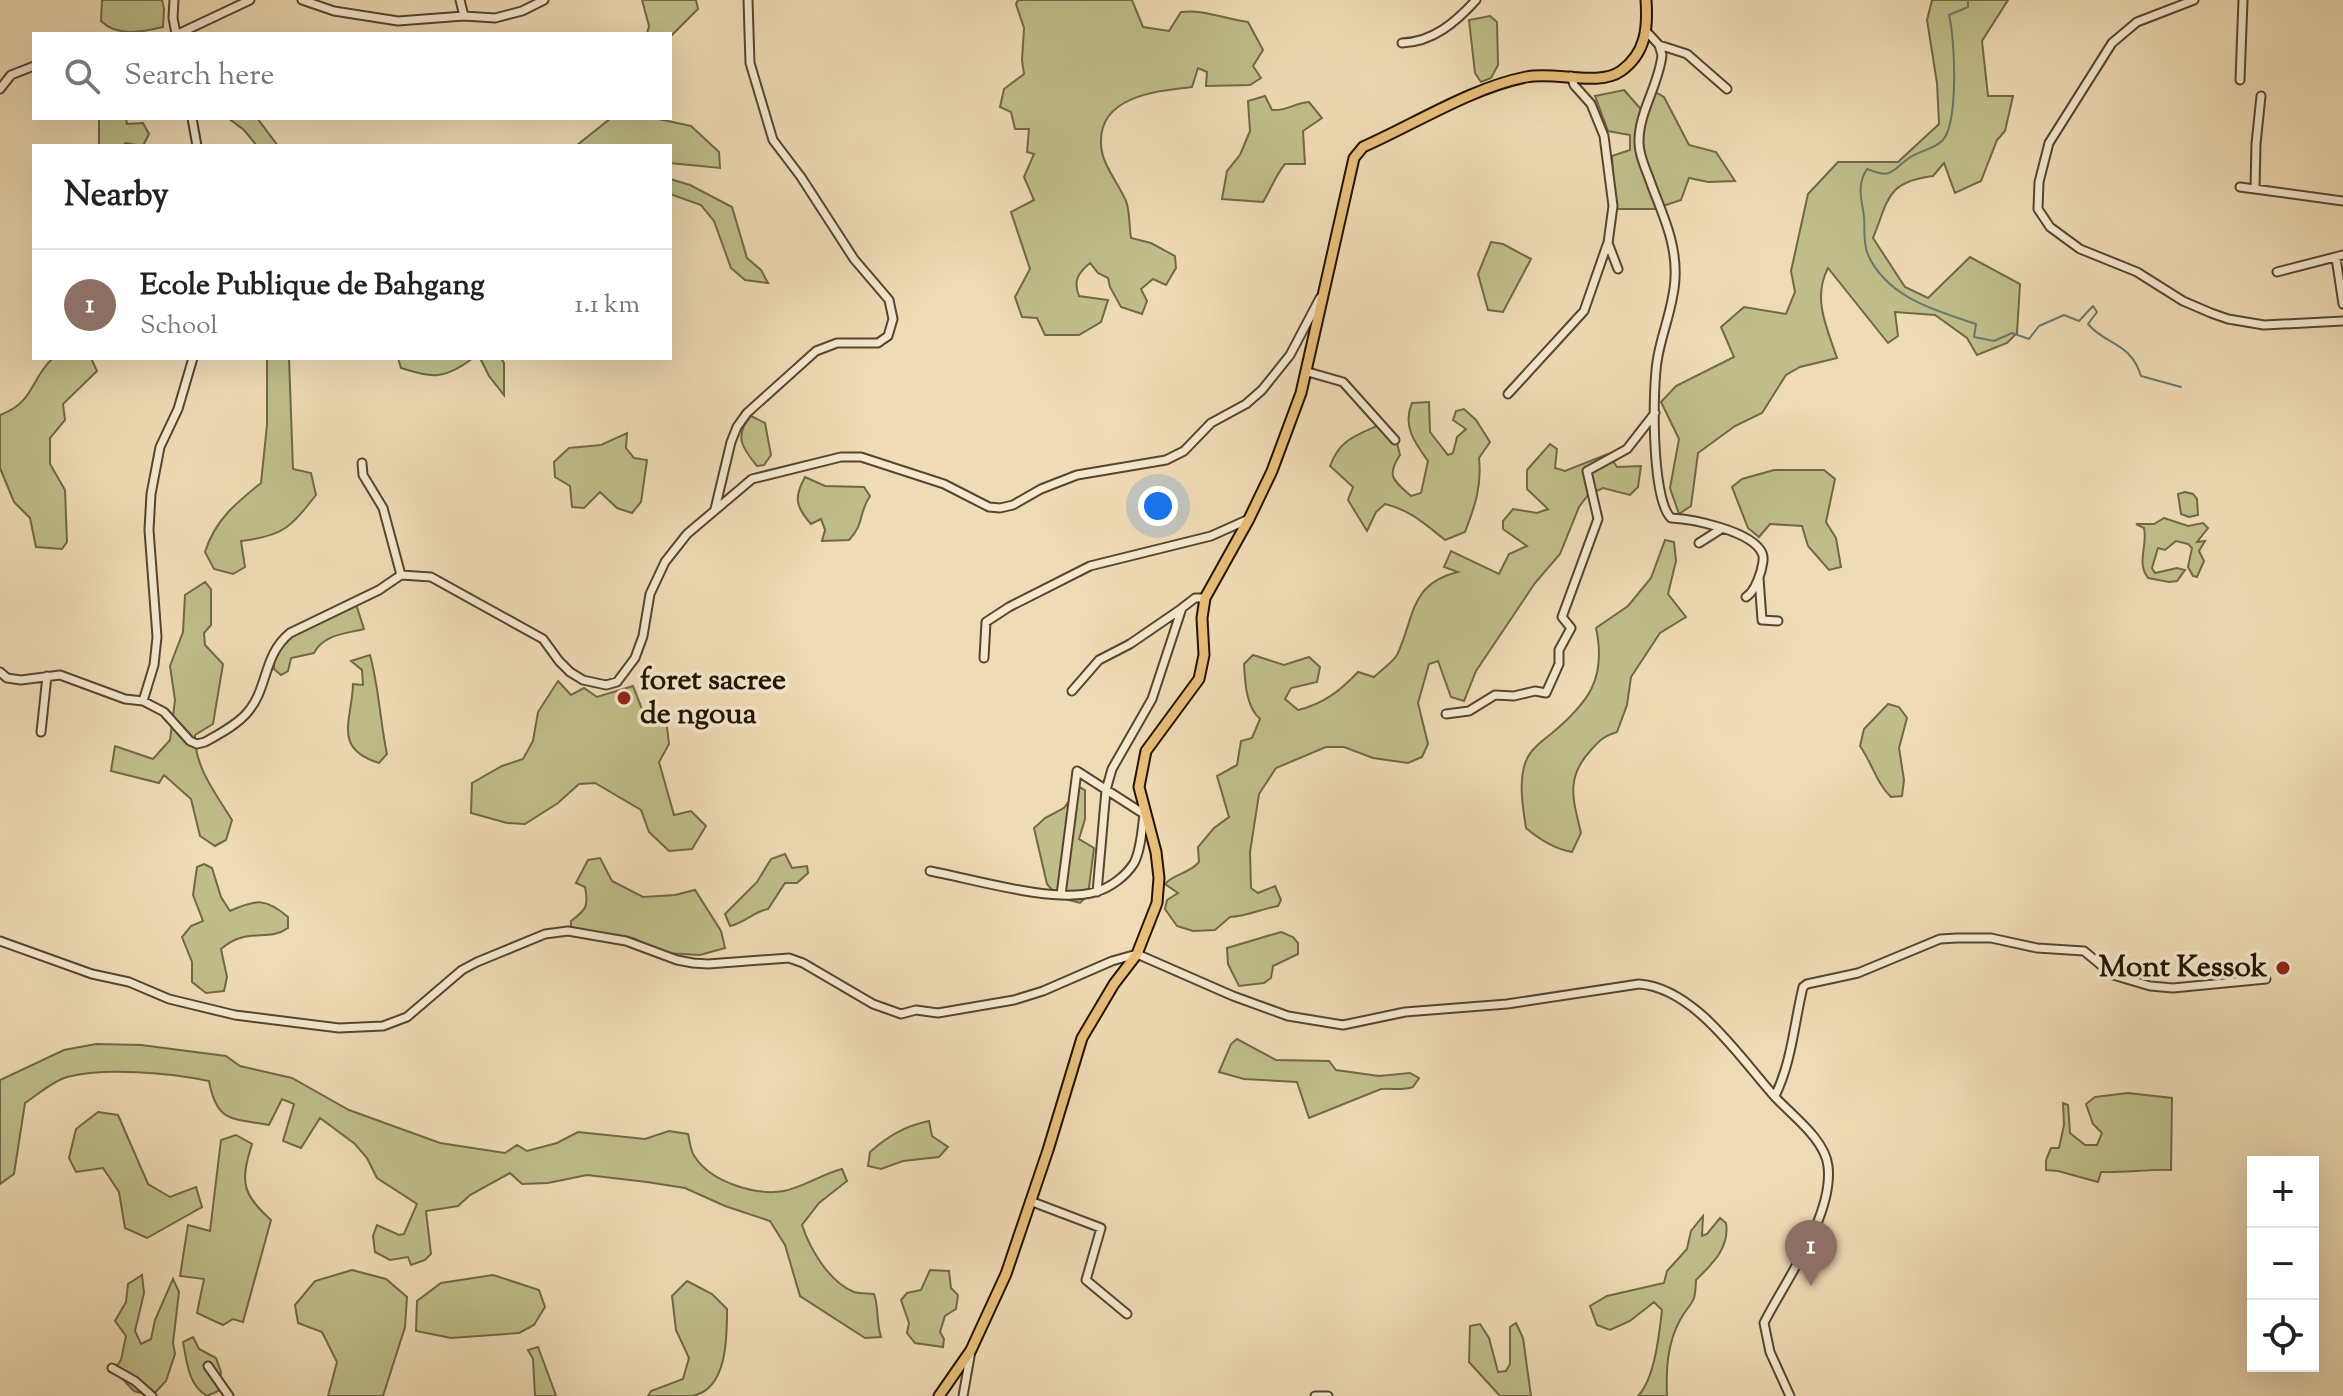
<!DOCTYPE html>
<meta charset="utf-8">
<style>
:root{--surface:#fff;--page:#f6f6f6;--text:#222;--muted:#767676;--line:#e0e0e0;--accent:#db2777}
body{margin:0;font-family:"Sorts Mill Goudy",serif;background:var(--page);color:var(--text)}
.controls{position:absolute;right:24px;bottom:24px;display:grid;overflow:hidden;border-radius:0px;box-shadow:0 8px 32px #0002}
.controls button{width:72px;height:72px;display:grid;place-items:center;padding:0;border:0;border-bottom:2px solid var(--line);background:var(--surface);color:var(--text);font:40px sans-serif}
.you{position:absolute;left:1158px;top:506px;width:28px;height:28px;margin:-20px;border:6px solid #fff;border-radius:50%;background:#1a73e8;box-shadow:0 0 0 12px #1a73e833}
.badge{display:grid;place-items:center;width:52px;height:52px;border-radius:50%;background:var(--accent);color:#fff;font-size:26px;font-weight:700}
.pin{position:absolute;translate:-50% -66px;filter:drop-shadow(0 2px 4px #0008)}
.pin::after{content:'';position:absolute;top:42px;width:28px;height:24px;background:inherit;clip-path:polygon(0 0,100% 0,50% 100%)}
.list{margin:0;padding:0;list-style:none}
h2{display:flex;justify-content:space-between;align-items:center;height:104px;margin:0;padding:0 32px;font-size:34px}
h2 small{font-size:26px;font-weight:400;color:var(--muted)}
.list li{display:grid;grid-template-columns:52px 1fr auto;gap:24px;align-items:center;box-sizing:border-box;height:112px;padding:0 32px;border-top:2px solid var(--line)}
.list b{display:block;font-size:30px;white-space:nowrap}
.list p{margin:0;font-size:26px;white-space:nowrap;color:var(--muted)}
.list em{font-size:26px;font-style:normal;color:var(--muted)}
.icon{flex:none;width:44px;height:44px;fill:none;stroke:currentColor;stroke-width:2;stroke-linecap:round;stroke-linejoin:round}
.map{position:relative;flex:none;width:2343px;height:1396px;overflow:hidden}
.search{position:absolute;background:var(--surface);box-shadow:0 8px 32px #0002;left:32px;top:32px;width:640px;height:88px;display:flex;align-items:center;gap:20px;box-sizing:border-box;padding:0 28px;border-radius:0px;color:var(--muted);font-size:30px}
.panel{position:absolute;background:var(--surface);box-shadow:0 8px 32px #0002;left:32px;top:144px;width:640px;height:216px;border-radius:0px}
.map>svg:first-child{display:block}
.green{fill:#bfbe8a;stroke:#716846;stroke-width:2}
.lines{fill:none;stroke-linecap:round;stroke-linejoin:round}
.stream{stroke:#6a786b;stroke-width:2}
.minor-casing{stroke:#56452e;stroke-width:11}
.major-casing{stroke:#231301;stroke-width:13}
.minor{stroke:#f5e8cf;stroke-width:7}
.major{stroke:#e8be7a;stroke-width:9}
.poi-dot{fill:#8f2418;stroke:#f5e8cf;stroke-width:3}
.labels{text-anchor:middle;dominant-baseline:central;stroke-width:7;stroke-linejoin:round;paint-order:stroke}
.poi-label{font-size:30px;font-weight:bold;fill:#231301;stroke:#f5e8cf;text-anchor:start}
</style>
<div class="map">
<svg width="2343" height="1396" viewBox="0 0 2343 1396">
<rect width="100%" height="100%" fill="#efdbb5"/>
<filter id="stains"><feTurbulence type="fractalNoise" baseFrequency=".0025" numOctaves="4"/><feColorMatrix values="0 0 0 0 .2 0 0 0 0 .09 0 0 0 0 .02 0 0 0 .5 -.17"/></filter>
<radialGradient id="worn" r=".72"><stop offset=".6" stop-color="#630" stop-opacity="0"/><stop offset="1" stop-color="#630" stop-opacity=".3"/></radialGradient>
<path class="green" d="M102,0h60l2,9 -1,18c-21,5 -46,10 -62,-6z
M642,0h54l2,9 -28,28v-3h-23l2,-8z
M1018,0h114l11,27 26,4 12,-19c22,-3 44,7 67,10l15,28 -10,16 8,12 -11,7 -44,1 1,-14 -9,-4 -6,19c-35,4 -93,9 -91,56 0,21 17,39 25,58 4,10 3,25 5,37l20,5 24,13 1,12 -10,17 -13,-6 -12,10 6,12 -5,13 -21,-7 -11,-20 -2,-9 -10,-5 -8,-10c-12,10 -17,18 -11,33l29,4 -7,22 -22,13h-34l-8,-17 -15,-1 -7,-20 15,-28 -19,-57 23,-12 -10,-23 10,-23 -7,-2 2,-23h-14l-4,-17 -11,-5 4,-18 20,-15 -2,-14 2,-32 -8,-24z
M1932,0h76l-26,41 6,55h25l-8,35 -8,9 -16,41 -26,12 -11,-30 -11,13c-47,6 -44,23 -60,62l32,49 23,11 42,-41 50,27 -3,49 -10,10 -30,12 -10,-17 -32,-23 -40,-3 3,24 -10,7 -60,-75c-16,30 -1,60 9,90l-37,9 -14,8 -24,38 -27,13 -37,27 -7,53 -12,8 -9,-26 9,-49 -18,-37 15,-16 58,-29 -13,-30 23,-20 42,7 9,-22 -4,-21 17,-77 30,-32h60l41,-38 -2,-41 -10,-63z
M1490,16l7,6 1,43 -7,13 -10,4 -6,-9 -6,-53z
M1624,90l23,26 8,-24 9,5 25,48 27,7 19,29 -27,1 -19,-4 -8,22 -27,9h-39l-3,-53 18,-6v-15l-22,-4 -13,-35z
M1265,96l7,14c16,1 22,-7 37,-8l13,16 -19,13 2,33h-20c-10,12 -14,25 -22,38l-41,-3 5,-28 13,-16 10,-24 -2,-30z
M99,118h27l1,6 16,-1 6,11 -6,12 -17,-3 -4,3h-23z
M228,118h29l21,28h-21l-13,-16z
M611,118h43l37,8 28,26 1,16 -50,-5v-17h-94z
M670,179l20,6 42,22 15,51 14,12 7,13 -23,-3 -14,-12 -17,-47 -13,-16 -31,-11z
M1491,242l12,2 28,15 -28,53 -15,-2 -10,-36z
M53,358h38l6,13 -34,33 2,16 -15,18v26l15,26 2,52 -5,7 -26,-2 -6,-29 -16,-16 -14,-34v-53c35,-13 30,-36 53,-57z
M267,358h22l4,111 18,4 5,22c-26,33 -33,41 -75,46l4,26 -12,7 -19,-5 -9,-17c10,-32 31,-49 56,-69l6,-58z
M398,358h75c-29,22 -40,20 -72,10z
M480,358h21l3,5v32l-15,-19z
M1429,402l1,30 18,23 5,-2 4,-16 9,-8 -13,-9 3,-9 8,-2 12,11 14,22 -11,16c3,28 -4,48 -14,74l-20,8c-20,-16 -35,-30 -60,-36l-9,8 -9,19 -19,-31 5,-13 -23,-21c9,-25 24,-30 47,-40l20,17 3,12c-14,21 -7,25 11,41l10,-3 7,-32c-13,-18 -26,-35 -16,-58z
M751,416l14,7 6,32 -7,10 -7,1c-14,-17 -24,-30 -6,-50z
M627,433l-1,15 8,10 13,2 -6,42 -9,11 -15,-5 -17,-16 -16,16 -12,-1 -2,-21 -15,-9 -1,-15 15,-14 32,-3z
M1550,444l7,5 -2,19 10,3 43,-17 9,13 24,-1 -3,21 -8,8 -27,-7 -15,7 -9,12 -19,47 -25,29 -59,88 -12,30 -13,-4 -13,-36 -9,3 -11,39 10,41 -6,13 -14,6 -35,-5 -29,-11h-18l-50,21 -17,26 -9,58 1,36 7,5 17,-7 6,14 -3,6c-17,3 -30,10 -48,11l-15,13 -22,1 -16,-5 -12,-17 2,-9 11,-7 -13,-9c10,-11 24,-10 34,-22l-1,-15 16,-19 15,-11 -12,-41 20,-11 4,-24 11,-3 8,-19c-14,-12 -15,-37 -16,-55l9,-9 31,10 25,-8 11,10 -3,15 -26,6 -6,11 13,11c25,-6 42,-19 60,-38l16,5c7,-7 18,-14 23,-22 18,-38 12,-71 61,-83l-14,-5 7,-16 48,23 10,-20 18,-8 -24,-17v-8l10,-12 24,4 11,-4 -21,-20v-19z
M1774,470h50l11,9 -9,43 10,16 5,29 -12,3 -21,-24 -6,-20 -32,-2 -11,13 -11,-9 -16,-41 10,-8z
M805,477l20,9 39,1 6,9c-12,18 -5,27 -21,44l-27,1 3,-11 -4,-11 -10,5c-16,-18 -17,-27 -6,-47z
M2185,492l8,2 4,5 1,16 -9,2 -8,-3 -3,-20z
M2164,518l24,8 15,-3 5,5 -11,14 8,-1 -6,10 5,10 -7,16 -4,-1 -5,-9 4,-19 -4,-4 -12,-3 -11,9 -7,-2 -6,20 3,5 22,-5 8,2 -8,11 -8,1 -21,-4c-12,-16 0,-32 -4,-50l-8,-4h18z
M1665,540l9,2 2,19 -8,33 18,23 -26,16 -29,44 -4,28 -10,27c-13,4 -17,8 -26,18 -26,28 -18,49 -10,83l-9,19c-17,-3 -32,-12 -46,-24 -3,-19 -8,-48 0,-67 4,-11 16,-20 25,-27 37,-31 56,-55 45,-106l32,-22 23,-28z
M205,582l6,7v36l-7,8 1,12 18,19 -10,60 -18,11c-1,31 21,59 37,85l-6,20 -11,6 -15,-10 -9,-37 -27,-24 -5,8 -48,-12 4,-25 38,13 17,-19 5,-40 -5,-34 13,-34 2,-37z
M356,604l8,25c-19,5 -40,5 -50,24l-23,5 -3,13 -7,4 -7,-6c0,-7 -1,-13 3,-19 12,-21 58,-36 79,-46z
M370,655c9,33 10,66 17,99l-8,9c-47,-15 -27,-42 -26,-79l10,1 -1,-15 -11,-9z
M558,681l13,14 13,-7 13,9 36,-11 9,23 25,18 2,17 -10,18 15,53 17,-4 15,15 -14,23 -23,2 -20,-19 -8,-22 -46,-27 -16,1 -21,19 -33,21 -18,-1 -36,-10 1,-30 30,-17 21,-7 10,-18 5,-29z
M1888,704l11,3 8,11 -8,30 5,32 -2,16 -11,1c-14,-13 -19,-34 -31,-51l4,-17z
M1079,787l6,3v29l-6,20 15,9 -6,47 -8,8 -22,-6 -11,-13 -13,-56 11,-10 19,-10z
M785,854l7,14 15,-2 1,7 -11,10h-12l-17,26c-15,3 -24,14 -38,17l-5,-12 32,-32 14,-23z
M600,858l12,23 31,16 32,-2 20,-5 26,41 4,17 -25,7 -36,-2 -31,-15 -62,-7v-10c15,-11 18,-15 14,-34l-9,-4 12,-23z
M204,864l8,4 9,29 9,14c26,-12 36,-13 58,6v11c-21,15 -40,-2 -67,21l6,28 -3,14 -18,2 -14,-11v-20l-10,-25 9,-11 12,-5 -10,-26 4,-28z
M1281,932l12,5 5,6v11l-25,12 -2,12 -7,5 -25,3 -11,-22 -1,-16z
M1237,1039l39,21 53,1 7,9 43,6 31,-3 9,5 -6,9c-12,4 -20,1 -32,2l-72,29 -12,-36 -53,-3 -25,-7 12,-28z
M96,1044l45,1 85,11 14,10 52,12 57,32 91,33 65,10 12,-8 10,6 30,-8 21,-11 67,7 24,-8 19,3c2,7 2,17 7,23 16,25 61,39 89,34 20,-4 38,-17 58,-22l5,12 -28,22 -17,22c8,24 27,57 52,67 6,2 15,1 20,2 5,13 2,28 7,43l-16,1 -65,-42 -15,-51 -15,-24 -45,-15 -40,-18 -38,-6 -60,-7 -39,8 -26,1 -12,-11 -40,22 -12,11 -32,5 5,43 -6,6 -14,5 -3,-8 -18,3 -15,-8 -2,-16 4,-11 22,10 5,-1 13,-30 -40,-26 -10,-20 -12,-14 -35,-26 -19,30 -18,-7 11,-37 -12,-5 -13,26c-38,-7 -52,-2 -60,-44 -39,-8 -104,-14 -142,-4 -14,4 -30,18 -42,26l-11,71 -14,10v-104l64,-30z
M2128,1093l44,5 -1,72c-24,-1 -46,3 -70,2l-3,10 -40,-11 -12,-1v-10l5,-12h8l5,-23 -1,-22 5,2 2,28 15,12h12l5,-12 -9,-9 -7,-20 9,-7z
M98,1112l20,3 30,69 22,13 26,-10 6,20 -55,31 -22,-10 -6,-36 -16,-24 -27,4 -7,-14 7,-29z
M929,1121l3,15 16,11 -9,10 -36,4 -22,8 -13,-3 2,-14c18,-16 35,-26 59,-31z
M236,1135l16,9c-12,38 -10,50 19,76l-28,102 -10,-3 -10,6 -26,-12 7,-34 -24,-3 8,-51 22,6 11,-91z
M1703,1216l-1,20 5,-2 13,-16 6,5c4,25 -14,41 -30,57 -1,27 -4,19 -16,40 -13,24 -14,50 -13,76h-29c17,-18 21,-61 24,-86l-8,-8 -24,19 -20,9 -13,-5 -7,-19 17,-10 57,-13 3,-12 20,-22 4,-18z
M352,1270l34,9 21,18 -2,30 -22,69h-55l9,-34 -15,-30 -24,-9 -3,-18 20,-24z
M930,1270l19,1 2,17 7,7 -2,14 -11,7 -5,16 4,7 -1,8 -28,-4 -8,-10 2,-10 -8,-23 6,-7 14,-3z
M142,1275l2,18 -9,38 6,13 10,-5 4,-19 18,-41 6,13 -6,51 2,11 -9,27 -14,15 -18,-5 -20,-21 7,-10 5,-24 -11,-15 11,-19 2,-18z
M493,1275l46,15 6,17 -11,18 -15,8 -68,5 -35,-7 1,-30 24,-18z
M687,1281l25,13 15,15c0,26 1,81 -35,87 -14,0 -30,0 -44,0l3,-5 32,-12 6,-21 -13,-28 -4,-34z
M1516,1323l7,15 8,58h-31l-31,-34 1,-36 10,-2 9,14 9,34 8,-1 4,-7v-37z
M193,1337l6,12 17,9 5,14 -3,19 -11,5c-19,-11 -20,-34 -24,-54z
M538,1347l16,43 2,6h-21l-2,-37 -5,-9z"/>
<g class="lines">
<path class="stream" d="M1968,0v7l-19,8c6,24 10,109 -7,126 -8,8 -23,10 -33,17 -19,14 -17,21 -42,11 -11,17 -5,31 -3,48 1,12 -1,27 4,38 20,43 67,55 108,69l-2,13 20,4 18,-8 17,6 10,-13 25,-11 15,6 14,-15 4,6 -9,12c17,21 43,18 53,52l40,11"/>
<g class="minor-casing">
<path id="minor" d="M174,0l-1,18 3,16
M302,0l32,11 64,10 66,-5 31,2 27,-7 22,-11
M460,0l4,16
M2194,0l-57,22 -25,21 -63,100 -10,39 -1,27 12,18 30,22 57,23 46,29 28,12 17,6 36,6 79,-4
M1647,32l12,13 3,10c-3,30 -24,58 -23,88 0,12 6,24 10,35 12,34 28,63 26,100 -1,27 -12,51 -17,78 -6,28 -7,143 13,162 22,1 81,13 91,35 3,5 0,13 -1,18 -3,10 -7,21 -15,26
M178,34l72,-34
M1402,43c31,-1 54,-21 74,-43
M1659,45l28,9 40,35
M1571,76l3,9 17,19 13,32 9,70 -5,37 10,26
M2240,80l3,-80
M0,89l11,-14 23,-9
M192,118l5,28
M2240,187l103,14
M2255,188l1,-44 5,-48
M2336,258l7,46
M2277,272l66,-17
M1308,372l35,10 52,58
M1508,394l76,-83 23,-66
M362,463l1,12 20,33 18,67
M715,509l16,-67 6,-15 10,-14 69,-62 21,-8h41l10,-7 5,-17 -4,-19 -35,-41 -53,-82 -28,-37 -23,-77 -2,-63
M1699,543l22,-14
M1759,578l3,42 16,1
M984,658l2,-36 23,-15 81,-41 121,-30 38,-17
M0,672l7,6 14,2 39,-5 65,24 18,2 21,11 26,29 7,3 8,-2c14,-8 30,-16 41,-28 23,-25 16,-58 44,-81l89,-43 22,-15 30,2 112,62 16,22 11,11 13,8 23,5 11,-3 18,-24 8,-22 7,-42 15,-32 22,-28 65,-55 89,-22h20l83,27 45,23 11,1 13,-3 28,-16 36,-14 89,-15 18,-9 27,-28 35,-19 16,-14 28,-35 30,-57
M1072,691l27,-31 31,-16 51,-35
M143,701l11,-36 3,-28 -8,-107 2,-36 9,-47 18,-38 15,-51
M1446,714l23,-3 26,-16 19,1 21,-5 11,2 13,-29v-14l12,-22 -9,-11 36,-98 -11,-48 40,-22 28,-36
M41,732l6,-56
M930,871c43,8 125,33 165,21 15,-4 31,-16 39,-29 7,-13 8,-34 10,-49l-67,-43 -16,124
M1097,892l9,-102 6,-21 40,-70 30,-91 13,-10h10
M0,941l92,33 37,8 40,17 66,16 104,13 44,-2 24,-9 55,-47 15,-8 68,-28 23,-3 58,10 51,19 16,3 15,1 81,-6 14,5 70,41 28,10 15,-4 22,3 76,-13 29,-9 69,-30 25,-7 96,42 55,20 55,9 62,-13 102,-8 132,-20c57,4 103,77 138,115 17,18 48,41 51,67 6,49 -43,115 -64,157l6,29 20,44
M1775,1096c17,-35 19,-72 28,-109l4,-3 51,-11 82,-34 17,-1h34l46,10 47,3 29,24 37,11 23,2 93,-9
M1030,1201l71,27 -15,52 41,34
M208,1366l21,30
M112,1368l23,13 17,15
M963,1396l8,-45
M1315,1396h13"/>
</g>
<g class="major-casing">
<path id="major" d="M939,1396l32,-46 35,-76 42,-124 34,-112 32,-54 23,-30 20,-51 2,-25 -3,-26 -17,-65 7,-36 53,-72 5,-24 -2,-37 3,-20 44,-79 23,-48 29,-78 53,-235 9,-11c52,-23 108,-59 163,-70 30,-6 72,10 95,-6 25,-18 27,-43 25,-71"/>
</g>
<use href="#minor" class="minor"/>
<use href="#major" class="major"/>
</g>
<g class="poi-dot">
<circle cx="624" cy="698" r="8"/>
<circle cx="2283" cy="968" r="8"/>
</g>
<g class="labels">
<g class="poi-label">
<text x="640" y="681">foret sacree<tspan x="640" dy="34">de ngoua</tspan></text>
<text x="2267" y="968" text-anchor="end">Mont Kessok</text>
</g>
</g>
<rect width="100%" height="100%" filter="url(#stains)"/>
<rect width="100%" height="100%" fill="url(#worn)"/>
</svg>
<div class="controls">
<button>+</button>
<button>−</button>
<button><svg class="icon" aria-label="locate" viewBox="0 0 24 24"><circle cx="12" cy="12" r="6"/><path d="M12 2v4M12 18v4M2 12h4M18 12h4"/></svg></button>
</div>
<div class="you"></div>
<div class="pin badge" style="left:1811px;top:1286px;background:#8d6e63">1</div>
<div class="search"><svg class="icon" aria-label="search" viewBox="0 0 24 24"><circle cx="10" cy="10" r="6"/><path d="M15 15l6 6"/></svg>Search here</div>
<section class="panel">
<h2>Nearby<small></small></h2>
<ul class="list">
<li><span class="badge" style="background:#8d6e63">1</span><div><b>Ecole Publique de Bahgang</b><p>School</p></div><em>1.1 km</em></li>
</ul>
</section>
</div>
